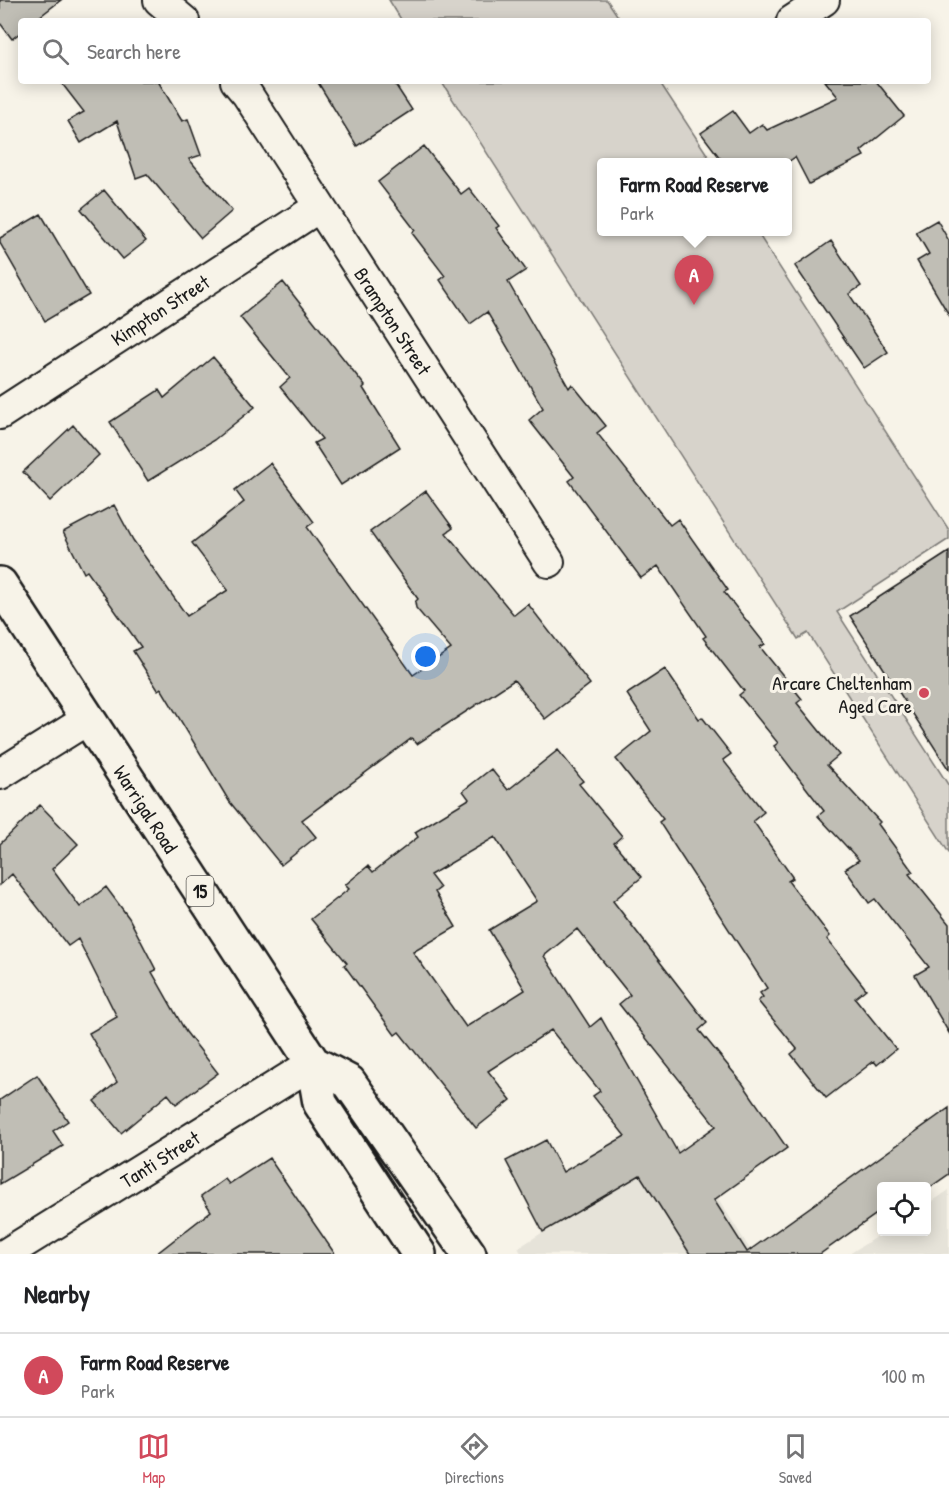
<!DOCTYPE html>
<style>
:root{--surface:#fff;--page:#f2f2f2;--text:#202124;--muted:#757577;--line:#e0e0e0;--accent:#d1495b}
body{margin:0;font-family:"Patrick Hand",sans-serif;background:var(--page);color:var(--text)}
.controls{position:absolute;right:18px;bottom:18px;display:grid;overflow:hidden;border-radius:6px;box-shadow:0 3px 15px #0003}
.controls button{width:54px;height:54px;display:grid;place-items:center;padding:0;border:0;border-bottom:2px solid var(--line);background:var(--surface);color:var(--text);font:30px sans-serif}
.you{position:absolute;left:426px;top:657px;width:21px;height:21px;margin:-15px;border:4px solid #fff;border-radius:50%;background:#1a73e8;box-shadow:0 0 0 9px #1a73e833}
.badge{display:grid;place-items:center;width:39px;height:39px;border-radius:50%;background:var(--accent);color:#fff;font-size:20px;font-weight:700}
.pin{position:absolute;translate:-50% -50px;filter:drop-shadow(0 2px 3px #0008)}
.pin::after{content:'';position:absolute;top:32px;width:21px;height:18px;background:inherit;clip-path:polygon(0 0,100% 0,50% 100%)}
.popup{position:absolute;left:597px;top:158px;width:195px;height:78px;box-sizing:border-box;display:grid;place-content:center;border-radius:6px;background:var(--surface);filter:drop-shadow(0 2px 4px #0005);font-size:20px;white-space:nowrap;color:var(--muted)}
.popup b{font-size:22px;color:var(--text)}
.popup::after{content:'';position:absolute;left:50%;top:100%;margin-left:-12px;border:12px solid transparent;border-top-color:var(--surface)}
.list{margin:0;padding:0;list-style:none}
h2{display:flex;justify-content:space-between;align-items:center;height:78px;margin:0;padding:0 24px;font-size:26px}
h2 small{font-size:20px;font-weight:400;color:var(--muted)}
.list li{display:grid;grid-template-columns:39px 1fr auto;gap:18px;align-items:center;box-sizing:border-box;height:84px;padding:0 24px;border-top:2px solid var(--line)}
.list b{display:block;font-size:22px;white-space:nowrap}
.list p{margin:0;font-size:20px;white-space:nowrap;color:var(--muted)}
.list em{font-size:20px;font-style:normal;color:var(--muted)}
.icon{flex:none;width:33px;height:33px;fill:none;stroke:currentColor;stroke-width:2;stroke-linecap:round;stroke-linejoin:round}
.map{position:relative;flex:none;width:949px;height:1254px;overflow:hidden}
.search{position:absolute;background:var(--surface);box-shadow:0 3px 15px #0003;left:18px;right:18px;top:18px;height:66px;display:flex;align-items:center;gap:15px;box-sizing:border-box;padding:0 21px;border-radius:6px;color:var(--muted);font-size:22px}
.sheet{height:162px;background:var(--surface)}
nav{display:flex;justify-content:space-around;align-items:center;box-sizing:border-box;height:84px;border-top:2px solid var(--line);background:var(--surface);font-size:16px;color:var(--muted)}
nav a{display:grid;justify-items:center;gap:3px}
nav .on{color:var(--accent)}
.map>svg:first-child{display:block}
.built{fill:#e6e3d9}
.green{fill:#d7d3cb;stroke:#7a7874;stroke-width:1.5}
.building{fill:#c0beb5;stroke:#1c1c1c;stroke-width:1.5;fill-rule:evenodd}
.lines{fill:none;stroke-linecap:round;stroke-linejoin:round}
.minor-casing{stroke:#1c1c1c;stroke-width:34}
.trunk-casing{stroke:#1c1c1c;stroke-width:38}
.minor{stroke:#f7f3e8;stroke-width:30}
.trunk{stroke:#f7f3e8;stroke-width:33}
.poi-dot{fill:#d1495b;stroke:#f7f3e8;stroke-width:2}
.labels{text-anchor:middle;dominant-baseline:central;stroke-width:6;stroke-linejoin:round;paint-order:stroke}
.shield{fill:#f7f3e8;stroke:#5e5c59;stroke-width:1.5}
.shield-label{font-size:18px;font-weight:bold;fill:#1c1c1c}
.street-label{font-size:20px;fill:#1c1c1c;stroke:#f7f3e8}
.poi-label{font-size:20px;fill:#1c1c1c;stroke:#f7f3e8;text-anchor:end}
</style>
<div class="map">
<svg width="949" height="1254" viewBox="0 0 949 1254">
<rect width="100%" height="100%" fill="#f7f3e8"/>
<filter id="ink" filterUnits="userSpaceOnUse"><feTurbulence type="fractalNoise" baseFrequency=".0167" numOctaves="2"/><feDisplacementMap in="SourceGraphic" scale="12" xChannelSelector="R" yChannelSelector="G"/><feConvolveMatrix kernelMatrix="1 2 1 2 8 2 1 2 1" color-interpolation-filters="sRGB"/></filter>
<g filter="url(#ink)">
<path class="built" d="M683,1143l70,111h-231l-4,-6z
M949,1190v64h-100l35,-22h42l1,-27z"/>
<path class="green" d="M389,0h218l14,21h-219z
M441,81h218l53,81h-111v70h156l192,298v9l-112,73 112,174v67l-141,-220 -10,6z"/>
<path class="building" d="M0,0h61l-27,21h-13v11l-9,7 -12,-16z
M60,81h98l24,40 6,-2 13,36 -12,4 43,52 -31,27 -54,-64 -11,4 -19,-57 -36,22 -13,-22 16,-9z
M317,81h76l19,29 -55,36z
M825,81h51l28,35 -43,35 3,5 -55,28 -14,-27 -7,5h-65l-22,-29 32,-22 16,22 13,-9 5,6 71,-33z
M424,146l37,48 8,-6 30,38 -3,2 30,42 -18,12 61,106 3,-4 34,42 -9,7 73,92 8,-6 50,71 -4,2 41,52 -5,3 42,52 -5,4 42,52 -12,10 53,57 -2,2 35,48 -4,2 40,50v109l-34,-58 14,-8 -54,-68 -6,4 -24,-34 14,-9 -41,-44 6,-5 -50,-65 4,-3 -39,-48 5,-4 -41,-53 3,-2 -48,-70 -17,12 -72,-97 5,-4 -45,-57 14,-12 -56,-96 -17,12 -30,-44 5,-4 -33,-43 3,-3 -37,-48z
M104,190l42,51 -23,18 -42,-50z
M41,214l48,81 -44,26 -45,-78v-5z
M937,220l12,21v74l-32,-54 12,-7 -13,-22z
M831,241l30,45 -12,8 39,58 -24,16 -69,-102z
M283,282l82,104 -2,2 37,59 -59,38 -27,-42 8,-4 -42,-52 10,-9 -50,-61z
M213,357l42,50 -41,33 -66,41 -38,-59 49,-32 5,8z
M73,425l26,30 -49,46 -27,-29z
M270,463l44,59 -7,5 106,148 38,-26 -35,-41 -1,-6 3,-3 -48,-67 56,-41 27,37 -7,5 68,82 14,-11 62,80 -45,35 -31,-39 -97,64 -5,-6 -110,82 14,17 -35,28 -52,-64 -68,-113 -3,2 -25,-39 8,-4 -54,-76 -3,2 -21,-41 51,-27 19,35 54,76 41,-26 -36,-47 52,-41 -9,-12z
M949,552v218l-99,-154z
M665,669l34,50 3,-2 29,37 -8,6 41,52 -11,9 40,57 -5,3 42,55 -3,3 39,50 -11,9 41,51 -19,16 -3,-4 -48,37 -35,-44 6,-5 -39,-48 5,-4 -3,-4 7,-5 -108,-166 4,-3 -47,-60 35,-28 -24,-37z
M558,750l25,31 -4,3 43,52 -8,7 28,34 -29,24 94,122 -8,7 44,54 44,64 -73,52 33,52 202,-144v66l-20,14 -47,-2v24l-62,44h-130l-50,-79 -97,57 -37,-71 40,-21 17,32 62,-36 -32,-40 7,-5 -49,-61 -63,41 23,29 -35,28 -77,-96 -4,3 -51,-70 3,-2 -36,-44 38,-30 -4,-4 23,-19 5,6 45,-35 -3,-5 54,-33 -6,-8 28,-22 17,21zM495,837l42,64 -48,29 36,60 -59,37 -53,-75 43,-25 -21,-35 5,-4 -10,-13zM577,929l53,66 -11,9 97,122 -38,27 -77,-135 -11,9 -46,-71z
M40,805l38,39 -26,25 28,38 26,-20 23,31 27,52 -4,2 34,60 32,41 -42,31 -8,-10 -47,39 -27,-32 23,-19 -28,-49 28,-16 -39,-78 -10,7 -56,-72 -12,11v-41z
M37,1075l31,46 -15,10 10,15 -63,38v-84z
M269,1158l66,96h-179l55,-43 -10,-15 24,-17 4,5z"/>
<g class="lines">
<g class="minor-casing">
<path id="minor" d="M159,0l25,21
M792,21l32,-21
M236,81l11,13 302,468
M0,414l319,-207
M0,774l88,-55
M6,1254l307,-191"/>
</g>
<g class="trunk-casing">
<path id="trunk" d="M0,584l313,479 7,40 99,151
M313,1063l36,19 120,172"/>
</g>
<use href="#minor" class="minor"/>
<use href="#trunk" class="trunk"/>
</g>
</g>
<circle class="poi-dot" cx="924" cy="693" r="6"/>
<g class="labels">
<rect class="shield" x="186.5" y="876" width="27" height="30" rx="4.5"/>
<g class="shield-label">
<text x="200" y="891">15</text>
</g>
<g class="street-label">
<text transform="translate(160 310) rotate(-33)">Kimpton Street</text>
<text transform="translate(393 321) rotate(57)">Brampton Street</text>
<text transform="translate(146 809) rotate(57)">Warrigal Road</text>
<text transform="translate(160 1159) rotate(-32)">Tanti Street</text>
</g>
<g class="poi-label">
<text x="912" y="682">Arcare Cheltenham<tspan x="912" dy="23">Aged Care</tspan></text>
</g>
</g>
</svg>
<div class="controls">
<button><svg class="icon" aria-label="locate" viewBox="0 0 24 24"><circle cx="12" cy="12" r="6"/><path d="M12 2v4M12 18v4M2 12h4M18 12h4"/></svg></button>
</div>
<div class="you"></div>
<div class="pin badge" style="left:694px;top:305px">A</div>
<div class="popup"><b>Farm Road Reserve</b>Park</div>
<div class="search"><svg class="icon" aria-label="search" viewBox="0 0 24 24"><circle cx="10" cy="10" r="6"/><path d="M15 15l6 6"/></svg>Search here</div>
</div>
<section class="sheet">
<h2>Nearby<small></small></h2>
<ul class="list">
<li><span class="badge">A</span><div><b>Farm Road Reserve</b><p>Park</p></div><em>100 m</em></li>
</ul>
</section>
<nav>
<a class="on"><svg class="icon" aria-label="map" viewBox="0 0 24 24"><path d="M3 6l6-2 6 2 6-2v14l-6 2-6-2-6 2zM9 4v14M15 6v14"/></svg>Map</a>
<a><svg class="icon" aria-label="directions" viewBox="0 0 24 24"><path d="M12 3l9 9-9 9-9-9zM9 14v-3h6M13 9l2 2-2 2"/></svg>Directions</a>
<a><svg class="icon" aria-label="saved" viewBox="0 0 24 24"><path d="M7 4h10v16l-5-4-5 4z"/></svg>Saved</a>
</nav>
